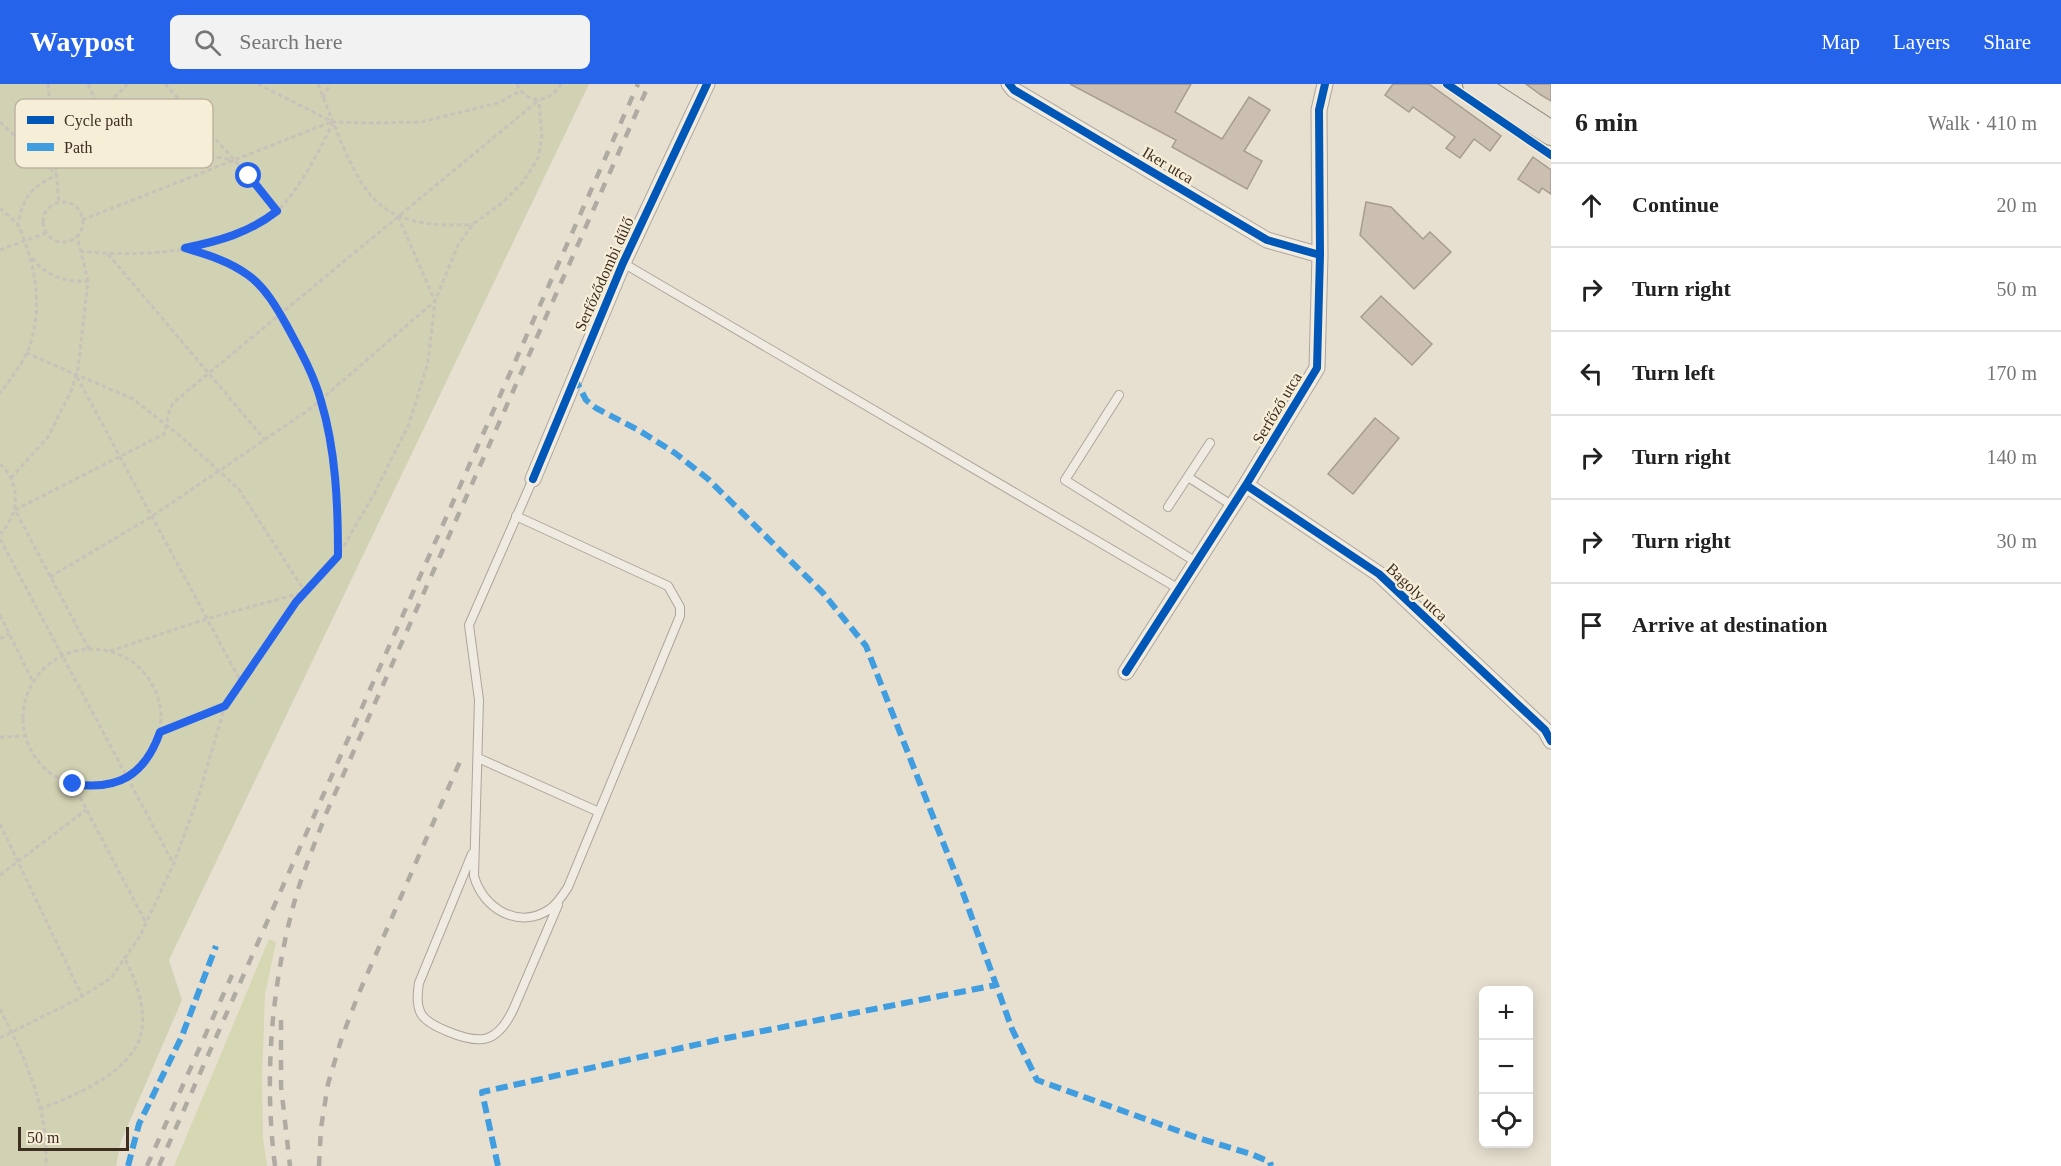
<!DOCTYPE html>
<meta charset="utf-8">
<style>
:root{--surface:#fff;--page:#f2f2f2;--text:#222;--muted:#767676;--line:#e0e0e0;--accent:#2563eb}
body{margin:0;font-family:Georgia,serif;background:var(--page);color:var(--text)}
.controls{position:absolute;right:18px;bottom:18px;display:grid;overflow:hidden;border-radius:9px;box-shadow:0 3px 15px #0003}
.controls button{width:54px;height:54px;display:grid;place-items:center;padding:0;border:0;border-bottom:2px solid var(--line);background:var(--surface);color:var(--text);font:30px sans-serif}
.scale{position:absolute;left:18px;bottom:15px;width:111px;box-sizing:border-box;padding-left:6px;border:3px solid #3d2e20;border-top:0;font-size:16px;line-height:21px;white-space:nowrap;color:#3d2e20;-webkit-text-stroke:4px #f7eed8;paint-order:stroke}
.stop{position:absolute;width:18px;height:18px;margin:-14px;border:4px solid #2563eb;border-radius:50%;background:#fff}
.stop.end{background:#2563eb;border-color:#fff;box-shadow:0 2px 6px #0008}
.list{margin:0;padding:0;list-style:none}
h2{display:flex;justify-content:space-between;align-items:center;height:78px;margin:0;padding:0 24px;font-size:26px}
h2 small{font-size:20px;font-weight:400;color:var(--muted)}
.list li{display:grid;grid-template-columns:39px 1fr auto;gap:18px;align-items:center;box-sizing:border-box;height:84px;padding:0 24px;border-top:2px solid var(--line)}
.list b{display:block;font-size:22px;white-space:nowrap}
.list em{font-size:20px;font-style:normal;color:var(--muted)}
.icon{flex:none;width:33px;height:33px;fill:none;stroke:currentColor;stroke-width:2;stroke-linecap:round;stroke-linejoin:round}
.map{position:relative;flex:none;width:1551px;height:1082px;overflow:hidden}
header{display:flex;align-items:center;gap:36px;box-sizing:border-box;height:84px;padding:0 30px;background:var(--accent);color:#fff}
header strong{font-size:28px}
nav{display:flex;gap:33px;margin-inline-start:auto;font-size:21px}
.search{width:420px;height:54px;background:var(--page);display:flex;align-items:center;gap:15px;box-sizing:border-box;padding:0 21px;border-radius:9px;color:var(--muted);font-size:22px}
main{display:flex}
aside{flex:1;background:var(--surface)}
.map>svg:first-child{display:block}
.green{fill:#d6d7b3}
.cemetery{fill:#d1d1b3}
.building{fill:#cbbfb2;stroke:#a89c90;stroke-width:1.5}
.lines{fill:none;stroke-linecap:round;stroke-linejoin:round}
.service-casing{stroke:#ada599;stroke-width:10}
.minor-casing{stroke:#ada599;stroke-width:17}
.primary-casing{stroke:#928b80;stroke-width:26}
.path{stroke:#c8c2b9;stroke-width:3;stroke-dasharray:4.5 3;stroke-linecap:butt}
.service{stroke:#efebe3;stroke-width:8}
.minor{stroke:#efebe3;stroke-width:15}
.primary{stroke:#e6e1d4;stroke-width:24}
.rail{stroke:#afaaa2;stroke-width:4.5;stroke-dasharray:10 10;stroke-linecap:butt}
.quiet{stroke:#3f9de0;stroke-width:6;stroke-dasharray:12 6;stroke-linecap:butt}
.cycleway-casing{stroke:#f7eed8;stroke-width:11}
.cycleway{stroke:#0057b8;stroke-width:8}
.route{stroke:#2563eb;stroke-width:8}
.labels{text-anchor:middle;dominant-baseline:central;stroke-width:4.5;stroke-linejoin:round;paint-order:stroke}
.street-label{font-size:16px;fill:#3d2e20;stroke:#f7eed8}
.key{fill:#f7eed8;stroke:#bfb4a1;stroke-width:1.5}
.key-label{font-size:16px;fill:#3d2e20}
</style>
<header>
<strong>Waypost</strong>
<div class="search"><svg class="icon" aria-label="search" viewBox="0 0 24 24"><circle cx="10" cy="10" r="6"/><path d="M15 15l6 6"/></svg>Search here</div>
<nav><a>Map</a><a>Layers</a><a>Share</a></nav>
</header>
<main>
<div class="map">
<svg width="1551" height="1082" viewBox="0 0 1551 1082">
<rect width="100%" height="100%" fill="#e7e0d1"/>
<path class="green" d="M269,855l7,3 -11,53 -3,85 1,57 4,29h-93z"/>
<path class="cemetery" d="M0,0h589l-420,876 13,40 -61,141 -5,25h-116z"/>
<path class="building" d="M1070,0h121l-16,28 47,27 27,-42 21,13 -26,41 18,10 -15,28 -75,-42 4,-7z
M1393,0h36l72,52 -11,15 -16,-12 -14,19 -14,-10 9,-11 -42,-30 -4,5 -24,-17z
M1526,0h25v17l-10,-6z
M1533,73l18,13v24l-9,-6 -3,5 -21,-14z
M1366,118l25,5 32,32 7,-7 21,20 -37,37 -54,-54z
M1381,212l51,48 -20,21 -51,-48z
M1375,334l24,20 -46,56 -25,-20z"/>
<g class="lines">
<g class="service-casing">
<path id="service" d="M623,179l556,326
M1119,311l-54,85 131,82
M1188,393l45,29
M1168,423l42,-64
M516,432l152,70 12,21v9l-112,271c-5,8 -10,16 -18,22 -31,21 -67,0 -76,-33l5,-176 -10,-75 64,-146
M478,674l121,54
M472,770l-53,129c-5,30 2,38 30,49 32,13 48,11 64,-22l45,-105"/>
</g>
<g class="minor-casing">
<path id="minor" d="M1009,0l5,6 253,150 53,15
M533,395l90,-216 84,-179
M1246,401l133,89 166,156 6,11
M1126,588l120,-187 71,-117 3,-113 -1,-145 6,-26"/>
</g>
<g class="primary-casing">
<path id="primary" d="M1475,0l76,49"/>
</g>
<path class="path" d="M48,0l11,119
M88,0l13,28 12,12 78,29 43,7
M165,0l84,92 28,35
M258,0l75,38 36,1 52,-1 77,-19 22,-12
M318,0c13,32 34,95 59,118 25,23 65,25 96,22
M517,0c9,21 33,20 44,0
M323,14l7,-14
M0,38l57,53c-25,11 -35,23 -39,50
M55,71l73,-71
M43 138a20 20 0 1 1 40 0a20 20 0 1 1-40 0Z
M0,124c5,5 12,10 17,16 4,6 7,15 9,21 12,33 15,72 2,105 -7,16 -18,30 -28,43
M82,136l249,-98
M185,164c22,7 49,13 66,29 18,17 31,39 42,60 10,20 21,41 28,62 15,49 17,104 17,154
M0,166l46,-17
M80,167c60,7 161,2 204,-47 20,-24 36,-54 49,-82
M108,170l157,186
M32,174c14,18 33,25 56,23
M26,269l107,46 46,36 59,53 67,104 -99,27 -96,32
M77,293l164,305
M0,380c21,19 20,50 0,70
M11,394l37,-41 23,-46 7,-22 10,-88 -11,-45
M0,455l173,324
M50,493l101,-60 159,-108 125,-108 -37,-85
M0,531l33,67
M0,555l9,-5
M89,565l-74,-139 149,-76 6,-26 4,-6 365,-302
M23 634a69 69 0 1 1 138 0a69 69 0 1 1-138 0Z
M160,648l65,-26
M0,653l25,-1
M73,700l73,139
M0,740l82,172
M0,791l86,-65
M0,925c26,52 48,97 46,157
M0,954l76,-38 35,-22 29,-42 34,-73 25,-69 26,-88 71,-104 42,-46 36,-62 35,-70 19,-62 7,-61 23,-56 15,-21 29,-21 21,-21 15,-24 4,-21 -3,-37
M40,1025c31,-12 78,-31 96,-62 15,-27 2,-63 -11,-88"/>
<use href="#service" class="service"/>
<use href="#minor" class="minor"/>
<use href="#primary" class="primary"/>
<path class="rail" d="M281,936v66l9,80
M147,1082l85,-191
M159,1082l479,-1082
M275,1082c-11,-86 -4,-176 18,-259 8,-31 21,-61 32,-91l324,-732
M319,1082l2,-38 7,-44 14,-47 17,-44 102,-234"/>
<path class="quiet" d="M574,293l12,23 10,8 44,23 35,22 33,26 115,114 43,53 97,247 49,136 25,51 161,58 53,16 19,8 1,4
M128,1082l11,-42 43,-88 34,-90
M498,1082l-16,-74 240,-53 274,-54"/>
<g class="cycleway-casing">
<path id="cycleway" d="M1009,0l5,6 253,150 53,15
M1447,0l104,71
M533,395l90,-216 84,-179
M1246,401l133,89 166,156 6,11
M1126,588l120,-187 71,-117 3,-113 -1,-145 6,-26"/>
</g>
<use href="#cycleway" class="cycleway"/>
</g>
<g class="lines">
<path class="route" d="M73,700c45,7 72,-9 87,-52l65,-26 71,-104 42,-46c0,-51 -2,-105 -17,-155 -7,-26 -21,-51 -34,-75 -10,-18 -22,-39 -39,-51 -19,-14 -40,-20 -63,-27 34,-7 64,-15 92,-37l-28,-35"/>
</g>
<g class="labels">
<g class="street-label">
<text transform="translate(1168 81) rotate(31)">Iker utca</text>
<text transform="translate(604 190) rotate(-66)">Serfőződombi dűlő</text>
<text transform="translate(1277 324) rotate(-59)">Serfőző utca</text>
<text transform="translate(1417 508) rotate(43)">Bagoly utca</text>
</g>
</g>
<rect x="15" y="15" width="198" height="69" rx="9" class="key"/>
<rect x="27" y="32" width="27" height="8" fill="#0057b8"/>
<rect x="27" y="59" width="27" height="8" fill="#3f9de0"/>
<g class="key-label">
<text x="64" y="42">Cycle path</text>
<text x="64" y="69">Path</text>
</g>
</svg>
<div class="controls">
<button>+</button>
<button>−</button>
<button><svg class="icon" aria-label="locate" viewBox="0 0 24 24"><circle cx="12" cy="12" r="6"/><path d="M12 2v4M12 18v4M2 12h4M18 12h4"/></svg></button>
</div>
<div class="scale">50 m</div>
<div class="stop" style="left:249px;top:92px"></div>
<div class="stop end" style="left:73px;top:700px"></div>
</div>
<aside>
<h2>6 min<small>Walk · 410 m</small></h2>
<ul class="list">
<li><svg class="icon" aria-label="ahead" viewBox="0 0 24 24"><path d="M12 20V5M6 11l6-6 6 6"/></svg><div><b>Continue</b></div><em>20 m</em></li>
<li><svg class="icon" aria-label="right" viewBox="0 0 24 24"><path d="M7 20v-9h11M14 6l5 5-5 5"/></svg><div><b>Turn right</b></div><em>50 m</em></li>
<li><svg class="icon" aria-label="left" viewBox="0 0 24 24"><path d="M17 20v-9H6M10 6l-5 5 5 5"/></svg><div><b>Turn left</b></div><em>170 m</em></li>
<li><svg class="icon" aria-label="right" viewBox="0 0 24 24"><path d="M7 20v-9h11M14 6l5 5-5 5"/></svg><div><b>Turn right</b></div><em>140 m</em></li>
<li><svg class="icon" aria-label="right" viewBox="0 0 24 24"><path d="M7 20v-9h11M14 6l5 5-5 5"/></svg><div><b>Turn right</b></div><em>30 m</em></li>
<li><svg class="icon" aria-label="arrive" viewBox="0 0 24 24"><path d="M6 21V4h12l-3 4 3 4H6"/></svg><div><b>Arrive at destination</b></div></li>
</ul>
</aside>
</main>
